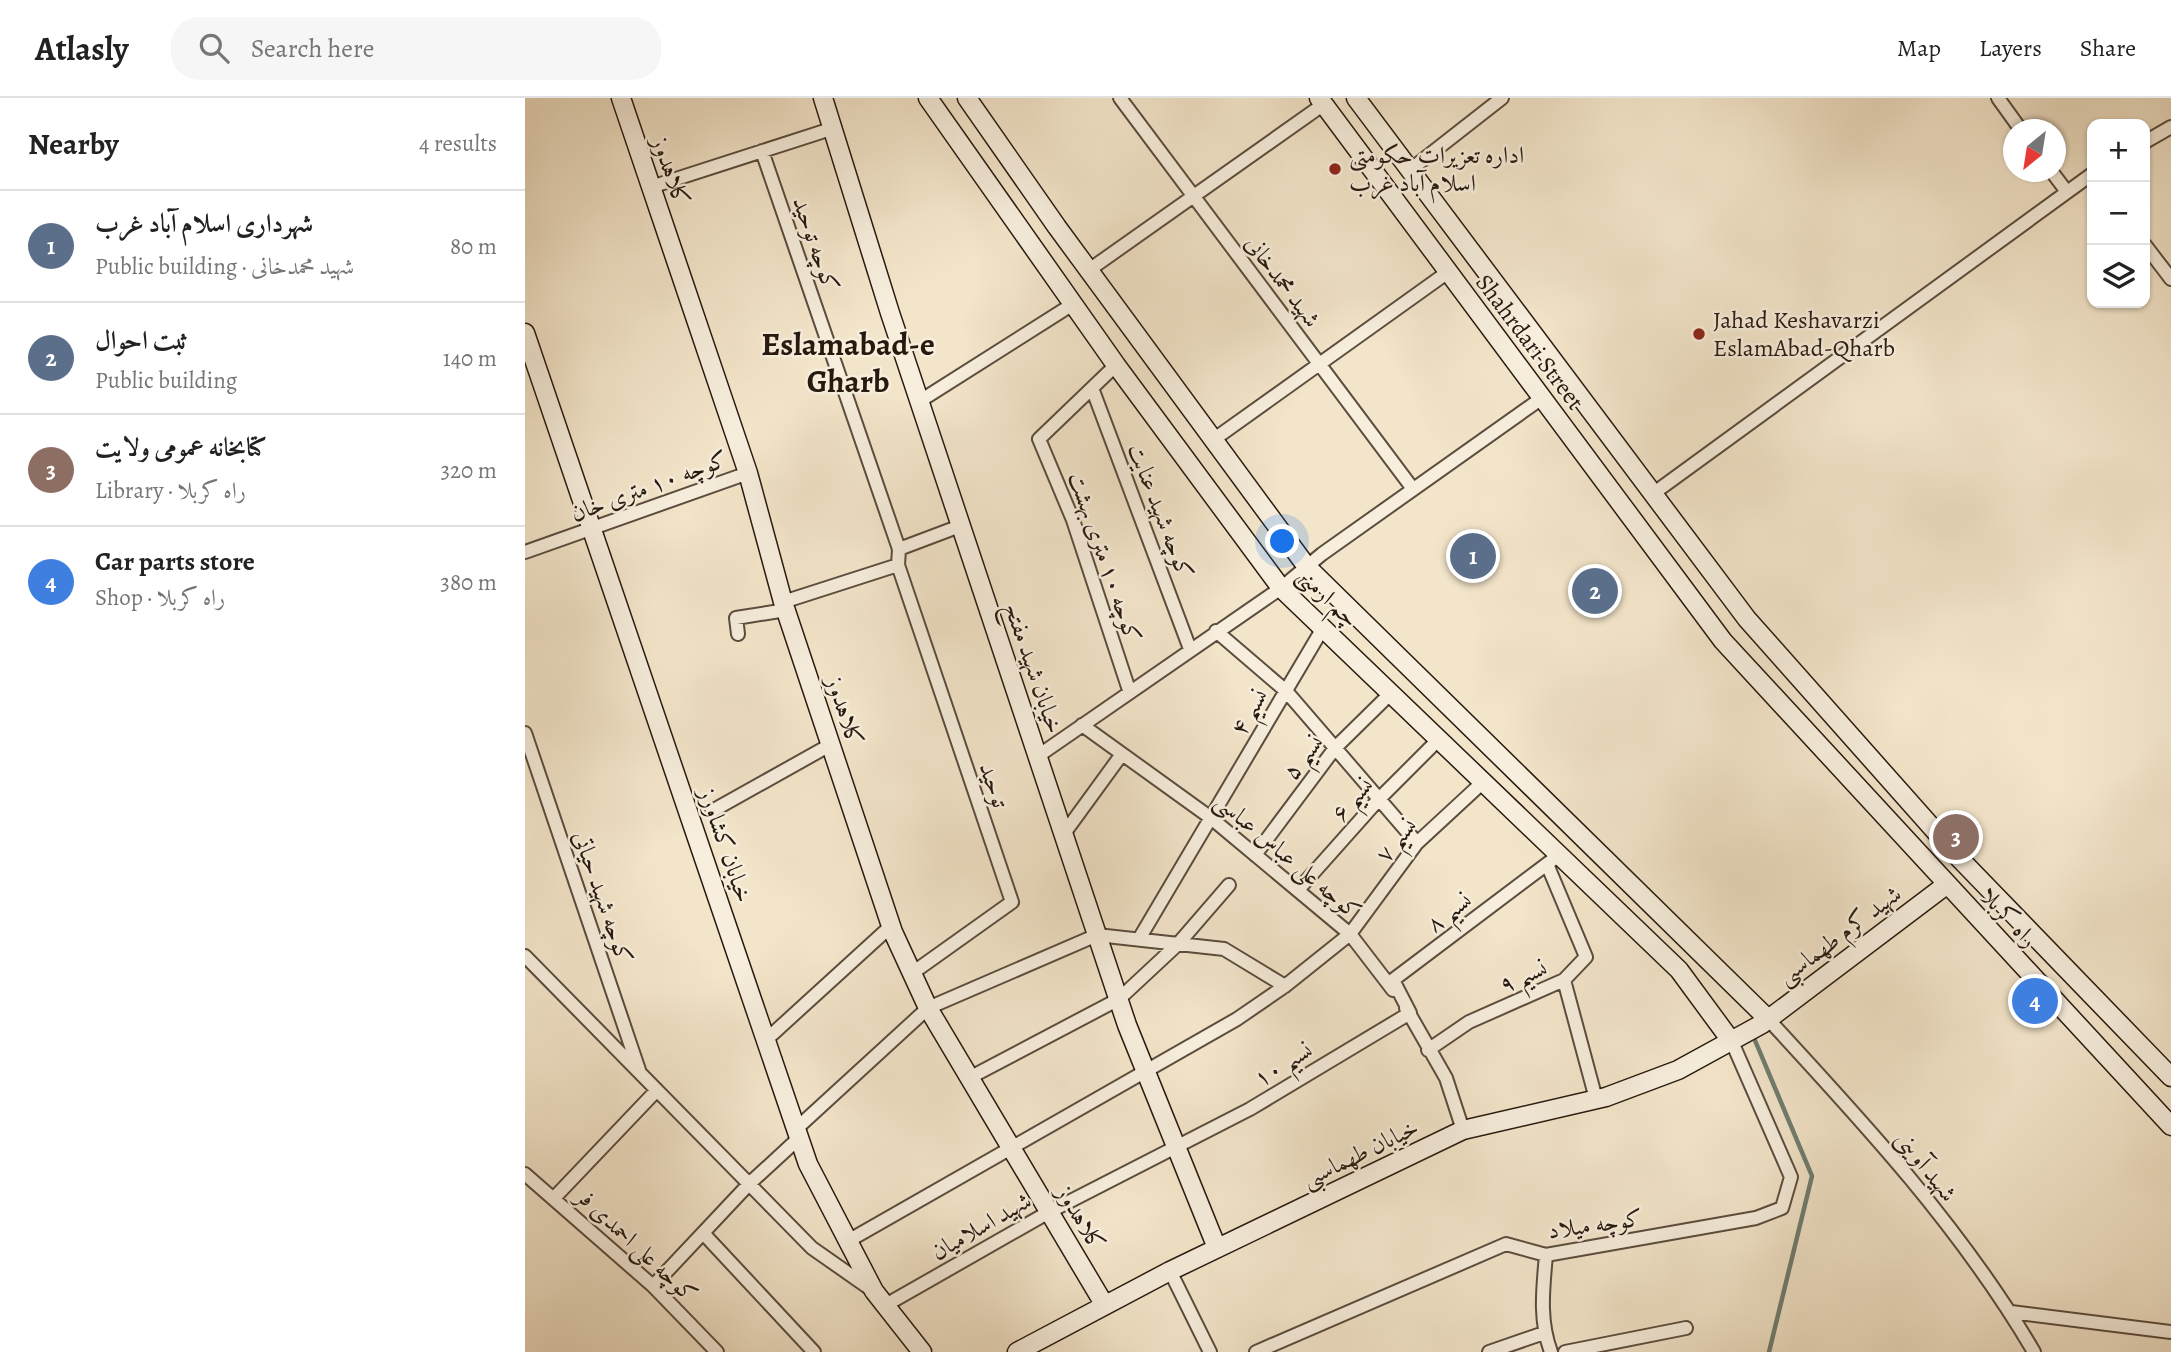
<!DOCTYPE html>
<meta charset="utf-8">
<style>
:root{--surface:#fff;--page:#f6f6f6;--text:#222;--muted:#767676;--line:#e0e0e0;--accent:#0b8043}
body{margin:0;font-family:Alegreya,Amiri,serif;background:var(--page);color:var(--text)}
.controls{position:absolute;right:21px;top:21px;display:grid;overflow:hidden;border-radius:14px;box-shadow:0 2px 5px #0004}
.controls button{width:63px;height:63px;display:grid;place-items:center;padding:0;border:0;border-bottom:2px solid var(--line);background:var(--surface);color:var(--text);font:35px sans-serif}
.compass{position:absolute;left:1478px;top:21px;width:63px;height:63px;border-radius:50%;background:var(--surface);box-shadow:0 2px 5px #0004;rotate:210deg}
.you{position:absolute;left:758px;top:444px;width:24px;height:24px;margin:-18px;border:5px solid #fff;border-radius:50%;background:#1a73e8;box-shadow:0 0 0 10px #1a73e833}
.badge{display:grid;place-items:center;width:46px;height:46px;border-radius:50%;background:var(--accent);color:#fff;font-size:23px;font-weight:700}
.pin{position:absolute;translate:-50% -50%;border:4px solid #fff;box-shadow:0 2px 7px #0006}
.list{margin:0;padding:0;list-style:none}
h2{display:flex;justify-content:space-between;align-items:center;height:91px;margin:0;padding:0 28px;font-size:30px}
h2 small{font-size:23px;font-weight:400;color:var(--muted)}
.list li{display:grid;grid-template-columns:46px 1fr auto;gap:21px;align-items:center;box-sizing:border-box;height:112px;padding:0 28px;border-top:2px solid var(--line)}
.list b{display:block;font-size:26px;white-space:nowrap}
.list p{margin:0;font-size:23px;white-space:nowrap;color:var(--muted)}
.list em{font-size:23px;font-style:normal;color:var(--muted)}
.icon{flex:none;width:38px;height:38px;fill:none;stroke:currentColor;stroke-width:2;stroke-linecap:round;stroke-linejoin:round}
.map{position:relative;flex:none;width:1646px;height:1254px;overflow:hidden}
header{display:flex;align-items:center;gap:42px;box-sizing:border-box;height:98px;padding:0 35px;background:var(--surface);border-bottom:2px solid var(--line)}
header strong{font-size:33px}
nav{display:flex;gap:38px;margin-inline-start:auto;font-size:24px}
.search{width:490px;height:63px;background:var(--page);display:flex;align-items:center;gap:18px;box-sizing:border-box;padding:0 24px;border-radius:28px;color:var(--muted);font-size:26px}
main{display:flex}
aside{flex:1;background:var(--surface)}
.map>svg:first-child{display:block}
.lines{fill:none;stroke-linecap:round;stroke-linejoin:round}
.stream{stroke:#6e7d70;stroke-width:4.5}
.street-casing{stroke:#5b4c3e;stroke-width:16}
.secondary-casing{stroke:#28190f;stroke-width:21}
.street{stroke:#f7eedd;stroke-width:12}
.secondary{stroke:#f7eedd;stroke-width:18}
.poi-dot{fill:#8f2418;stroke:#f7eedd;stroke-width:2.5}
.labels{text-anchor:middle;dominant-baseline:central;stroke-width:5;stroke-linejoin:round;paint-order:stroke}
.poi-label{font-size:24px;fill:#28190f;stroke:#f7eedd;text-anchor:start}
.street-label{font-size:24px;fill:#28190f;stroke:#f7eedd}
.district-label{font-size:32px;font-weight:bold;fill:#28190f;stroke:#f7eedd}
</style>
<header>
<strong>Atlasly</strong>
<div class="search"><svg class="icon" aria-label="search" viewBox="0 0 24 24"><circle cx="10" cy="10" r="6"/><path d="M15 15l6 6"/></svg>Search here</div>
<nav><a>Map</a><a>Layers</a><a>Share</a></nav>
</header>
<main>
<aside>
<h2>Nearby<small>4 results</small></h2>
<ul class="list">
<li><span class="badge" style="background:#5c6f8a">1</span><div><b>شهرداری اسلام آباد غرب</b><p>Public building · شهید محمدخانی</p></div><em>80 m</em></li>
<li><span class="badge" style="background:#5c6f8a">2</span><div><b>ثبت احوال</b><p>Public building</p></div><em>140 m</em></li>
<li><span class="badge" style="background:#8d6e63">3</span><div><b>کتابخانه عمومی ولایت</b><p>Library · راه کربلا</p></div><em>320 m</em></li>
<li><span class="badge" style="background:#3f7fe0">4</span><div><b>Car parts store</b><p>Shop · راه کربلا</p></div><em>380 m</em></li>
</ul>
</aside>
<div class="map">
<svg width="1646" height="1254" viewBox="0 0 1646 1254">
<rect width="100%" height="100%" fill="#f3e5ca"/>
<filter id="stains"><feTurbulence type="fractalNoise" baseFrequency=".00286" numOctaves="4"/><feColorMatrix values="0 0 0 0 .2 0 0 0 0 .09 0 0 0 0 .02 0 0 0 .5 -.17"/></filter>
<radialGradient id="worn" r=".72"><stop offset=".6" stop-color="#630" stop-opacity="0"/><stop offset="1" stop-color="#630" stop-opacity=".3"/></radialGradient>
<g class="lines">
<path class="stream" d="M1229,940l58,138 -43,176"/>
<g class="street-casing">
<path id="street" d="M595,0l293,391
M1473,0l23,32
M1620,44l26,-15
M237,53l137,398
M885,72l92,-72
M1527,74l15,20
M126,89l183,-59
M1620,147l26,34
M564,172l235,-166
M591,267l-77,74 34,81 56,170
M567,290l98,261
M395,303l153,-97
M688,342l235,-168
M1129,395l438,-319
M0,454l223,-79
M373,467l114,337 -101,72
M258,504l115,-37 1,-16 61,-23
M691,533l70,60 131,152
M213,536l-2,-16 50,-8
M557,627l129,93 139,116 43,56
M0,635l114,337
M513,658l243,-168 41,-34 220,-156
M187,713l118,-66
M538,737l59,-81
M730,757l80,-107 56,-55
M1022,766l39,93 -22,23
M773,792l81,-91 60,-60
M614,841l184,-311
M0,858l287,292 60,42
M881,910l40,70 17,52
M1243,921c97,105 194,210 266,333
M242,941l124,-113
M903,952l41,-28 95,-42 32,119
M444,980l150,-79 59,-55 51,-59
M271,1031l132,-121 169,-73 127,14 61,37
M0,1076l128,112 64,66
M30,1099l102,-107
M178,1135l111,119
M323,1143l389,-222 48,-33 65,-52 67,-91 66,-61
M1021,1157c-3,34 -7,65 5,97
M645,1173l40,81
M128,1188l96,-102 50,-46
M359,1208l165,-94 201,-103 160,-96 -17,-33 166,-125
M1486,1214l160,20
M731,1254l250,-108 40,11 210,-37 26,-10 9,-31 -59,-135
M964,1254l55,-19
M1040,1254l121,-24"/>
</g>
<g class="secondary-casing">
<path id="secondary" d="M96,0l127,375 35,129 110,330 35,76 176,296
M298,0l67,215 237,712 90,223
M403,0l188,267 165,223 398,382 53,72
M442,0l90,129 250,340 461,452
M794,0l404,543 448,485
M831,0l391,521 213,240 211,218
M0,235l283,831 66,127 48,61
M492,1254l153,-81 293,-141 143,-33 72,-27 84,-46 184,-139"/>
</g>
<use href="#street" class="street"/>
<use href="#secondary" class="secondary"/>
</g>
<g class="poi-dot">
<circle cx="810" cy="71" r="7"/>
<circle cx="1174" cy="236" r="7"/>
</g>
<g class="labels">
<g class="poi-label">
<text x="824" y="57">اداره تعزیرات حکومتی<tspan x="824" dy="28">اسلام آباد غرب</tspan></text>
<text x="1188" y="222">Jahad Keshavarzi<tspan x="1188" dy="28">EslamAbad-Qharb</tspan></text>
</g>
<g class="street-label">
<text transform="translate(146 73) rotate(71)">کلاهدوز</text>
<text transform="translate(291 146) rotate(71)">کوچه توحید</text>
<text transform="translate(758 183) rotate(53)">شهید محمدخانی</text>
<text transform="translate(1005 244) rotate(53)">Shahrdari Street</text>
<text transform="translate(124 388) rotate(-20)">کوچه ۱۰ متری خان</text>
<text transform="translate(636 413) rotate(69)">کوچه شهید عنایت</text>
<text transform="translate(580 459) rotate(71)">کوچه ۱۰ متری بهشت</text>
<text transform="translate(803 499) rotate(44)">چم ارمنی</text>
<text transform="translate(509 570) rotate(71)">خیابان شهید مفتح</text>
<text transform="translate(320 613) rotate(72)">کلاهدوز</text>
<text transform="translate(724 614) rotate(-59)">نسیم ۴</text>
<text transform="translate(778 659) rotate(-52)">نسیم ۵</text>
<text transform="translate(469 687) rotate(71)">توحید</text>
<text transform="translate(827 701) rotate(-48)">نسیم ۶</text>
<text transform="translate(871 742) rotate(-50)">نسیم ۷</text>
<text transform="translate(201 747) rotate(71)">خیابان کشاورز</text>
<text transform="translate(763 758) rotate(40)">کوچه علی عباس عباسی</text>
<text transform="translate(78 799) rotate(71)">کوچه شهید حیاتی</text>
<text transform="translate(924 814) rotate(-37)">نسیم ۸</text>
<text transform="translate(1484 819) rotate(47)">راه کربلا</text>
<text transform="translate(1314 837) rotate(-37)">شهید کرم طهماسبی</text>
<text transform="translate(998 878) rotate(-23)">نسیم ۹</text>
<text transform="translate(758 966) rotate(-31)">نسیم ۱۰</text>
<text transform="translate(835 1055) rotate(-26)">خیابان طهماسبی</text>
<text transform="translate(1401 1068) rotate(51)">شهید آوینی</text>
<text transform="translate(556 1120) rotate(59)">کلاهدوز</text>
<text transform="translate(1070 1126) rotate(-8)">کوچه میلاد</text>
<text transform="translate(456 1128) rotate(-30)">شهید اسلامیان</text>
<text transform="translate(112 1147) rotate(43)">کوچه علی احمدی فر</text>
</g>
<g class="district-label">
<text x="323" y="246">Eslamabad-e<tspan x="323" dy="37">Gharb</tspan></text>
</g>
</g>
<rect width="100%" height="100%" filter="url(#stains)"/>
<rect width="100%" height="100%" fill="url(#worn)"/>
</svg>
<div class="controls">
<button>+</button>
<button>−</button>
<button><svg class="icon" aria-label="layers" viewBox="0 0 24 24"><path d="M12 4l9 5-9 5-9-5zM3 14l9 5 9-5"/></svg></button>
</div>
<svg class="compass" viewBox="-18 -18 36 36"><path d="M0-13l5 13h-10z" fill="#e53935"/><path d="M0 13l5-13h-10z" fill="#767676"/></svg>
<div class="you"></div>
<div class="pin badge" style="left:948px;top:458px;background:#5c6f8a">1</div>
<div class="pin badge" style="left:1070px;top:493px;background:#5c6f8a">2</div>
<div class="pin badge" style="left:1431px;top:739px;background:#8d6e63">3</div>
<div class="pin badge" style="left:1510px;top:903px;background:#3f7fe0">4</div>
</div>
</main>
